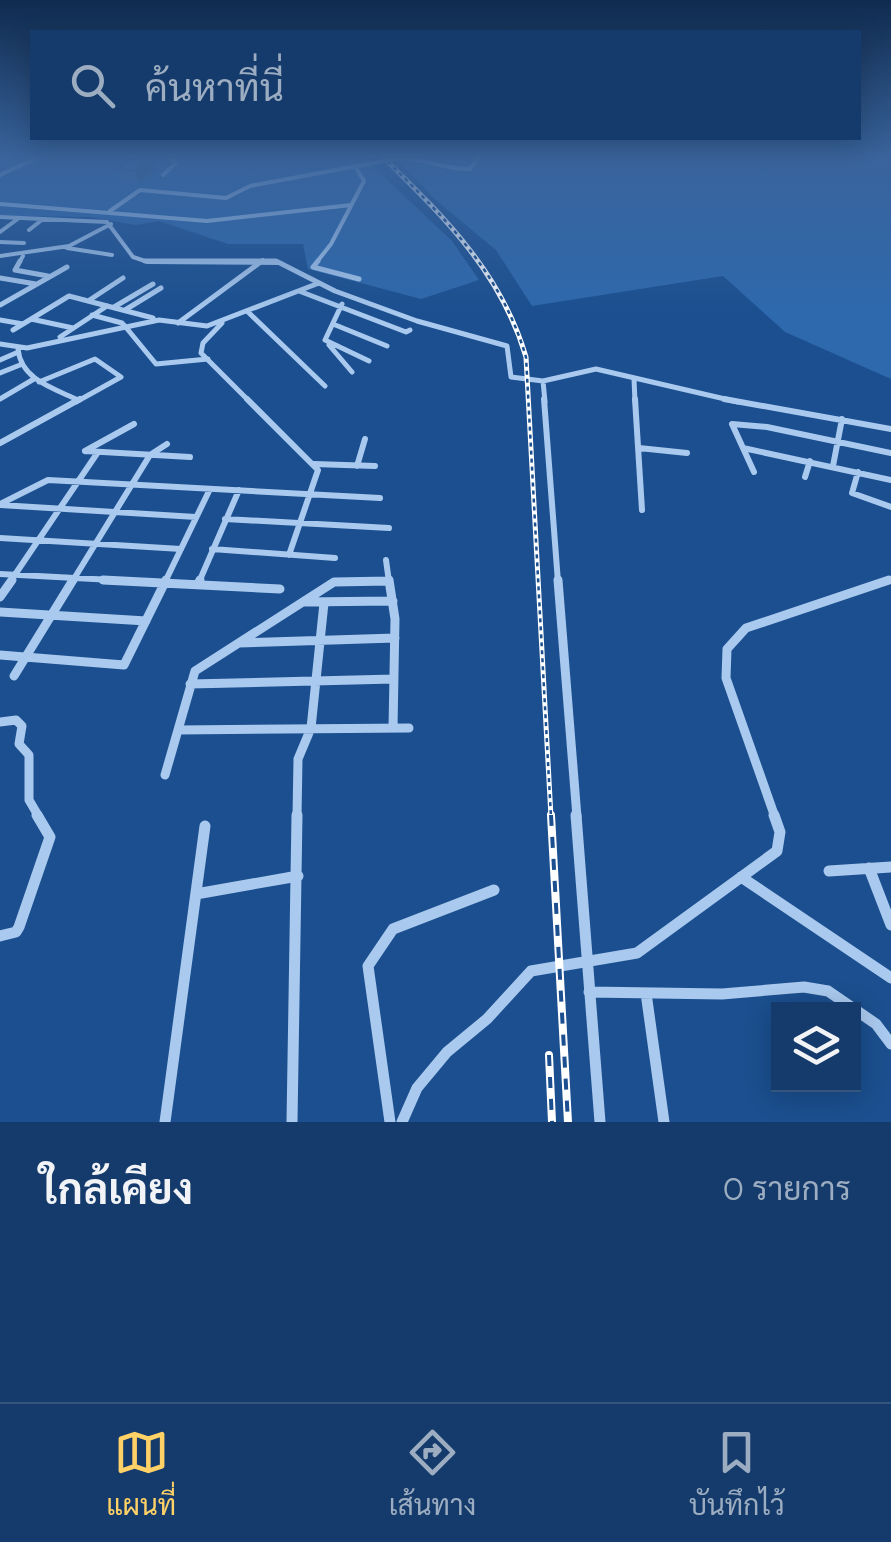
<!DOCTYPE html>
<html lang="th">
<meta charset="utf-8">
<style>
:root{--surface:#143b6b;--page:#214673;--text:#f1f3f6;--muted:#9dadc1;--line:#33557e;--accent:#ffd166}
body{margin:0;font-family:Montserrat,Sarabun,sans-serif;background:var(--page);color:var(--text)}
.controls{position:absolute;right:30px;bottom:30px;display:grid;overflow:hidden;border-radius:0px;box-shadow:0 5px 25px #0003}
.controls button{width:90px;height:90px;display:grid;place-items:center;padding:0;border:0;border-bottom:2px solid var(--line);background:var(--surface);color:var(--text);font:50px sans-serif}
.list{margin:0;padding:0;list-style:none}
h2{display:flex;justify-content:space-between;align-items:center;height:130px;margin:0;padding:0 40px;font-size:42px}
h2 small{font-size:32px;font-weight:400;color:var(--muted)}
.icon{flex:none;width:55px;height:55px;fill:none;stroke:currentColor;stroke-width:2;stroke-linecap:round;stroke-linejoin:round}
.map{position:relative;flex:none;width:891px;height:1122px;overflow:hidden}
.search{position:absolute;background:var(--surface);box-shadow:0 5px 25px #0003;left:30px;right:30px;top:30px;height:110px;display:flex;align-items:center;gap:25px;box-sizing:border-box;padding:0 35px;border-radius:0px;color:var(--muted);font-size:38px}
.sheet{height:280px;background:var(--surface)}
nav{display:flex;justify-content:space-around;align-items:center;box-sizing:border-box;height:140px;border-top:2px solid var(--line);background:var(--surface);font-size:28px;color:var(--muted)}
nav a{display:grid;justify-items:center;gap:5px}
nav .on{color:var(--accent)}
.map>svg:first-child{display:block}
.green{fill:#2e69ad}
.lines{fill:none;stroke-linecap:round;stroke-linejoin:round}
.minor-far4{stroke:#a9c9ee;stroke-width:4}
.minor-far3{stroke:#a9c9ee;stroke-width:5}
.minor-far2{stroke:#a9c9ee;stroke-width:6}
.minor-far1{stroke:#a9c9ee;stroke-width:9}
.minor{stroke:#a9c9ee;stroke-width:11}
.rail-far1-casing{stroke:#fff;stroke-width:5}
.rail-casing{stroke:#fff;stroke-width:8}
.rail-far1{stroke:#1b4f8f;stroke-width:2.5;stroke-dasharray:4;stroke-linecap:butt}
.rail{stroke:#1b4f8f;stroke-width:4;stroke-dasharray:11;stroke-linecap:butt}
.minor-bridge{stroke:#a9c9ee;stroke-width:4}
.wall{fill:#3a679d}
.shaded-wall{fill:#305480}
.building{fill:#4478b7;stroke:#305480;stroke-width:2.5}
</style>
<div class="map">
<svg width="891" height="1122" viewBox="0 0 891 1122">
<rect width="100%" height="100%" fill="#1b4f8f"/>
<path class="green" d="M0,156h362l90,85 27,39 -58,19 -113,-30 -5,-25h-75l-69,-23 -23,4 -46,-8 -90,-1z
M393,156h498v223l-106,-47 -62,-56 -191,30 -36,-56 -58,-48z"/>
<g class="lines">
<path class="minor-far4" d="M394,159c27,-3 49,11 76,10l9,-12
M0,175l41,-19
M163,175l13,-12 -8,-6
M0,204l207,17 144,-16
M110,211l30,-21 86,8 24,-12 123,-23
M0,217l107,5 26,35 15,5 133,1
M29,230l14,-11
M0,232l19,-14
M0,242l24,1
M67,248l45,7
M0,256l69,-10 42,-22
M19,263l4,-7
M258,263l5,-3
M316,263l15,-19 33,-63 -9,-15"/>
<path class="minor-far3" d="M20,261l-5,9 33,6
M145,261h131l59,30 82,30 90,25 4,31 32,4 2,21
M318,261l-5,6 46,12
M0,278l36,6
M299,291l107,41 4,-2
M88,301l35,-23
M0,305l67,-38
M114,307l39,-23
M125,310l36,-22
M248,312l77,74
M92,315l30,8
M31,319l42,9
M0,320l23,4 -10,6
M178,323l84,-62
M222,323l-19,20 -2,10 49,49
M23,324l46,-28 84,22
M333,324l54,22
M124,325l32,39 52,-5
M60,337l47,-31
M325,340l44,21
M325,340l17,-36
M0,344l27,4 132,-28 48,6 112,-43
M329,345l23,27
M18,349c3,30 34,39 58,50
M0,360l16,-7
M0,373l20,-8
M634,379l1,23
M543,381l53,-12 142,33
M39,382l56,-23 26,18 -45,25
M0,399l34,-20"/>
<path class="minor-far2" d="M247,399l71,71 -29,85
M544,399l14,183
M635,399l7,111
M724,399l167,30
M0,443l80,-44
M639,448l48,5
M743,448l148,32
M85,451l105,6
M85,451l49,-27
M314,464l61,2
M357,466l8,-27
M833,466l9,-47
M754,472l-22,-48 35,3 124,26
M858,472l-6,21 39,14
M805,477l5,-16
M0,504l48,-24 332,18
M0,505l196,12
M225,519l164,9
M0,538l181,11
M212,549l123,9
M386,560l3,22
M0,574l150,8
M10,582l88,-130
M72,582l78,-127 17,-11
M165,582l45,-93
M199,582l40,-92
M334,582l55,-1
M882,582l9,-3"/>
<path class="minor-far1" d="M103,580l177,9
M389,580l6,39 -2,109
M558,580l19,237
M198,584l2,-4
M0,597l12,-17
M303,602l90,-1
M0,612l146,9
M239,643l156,-5
M0,655l124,10 42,-85
M14,676l59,-96
M190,684l204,-5
M0,722l16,-2 6,6 -3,18 10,11v45l10,17
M178,730l231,-2
M165,775l30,-104 139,-89 55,-1
M297,817l1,-58 13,-31 13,-125
M775,817l-49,-139 1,-29 19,-21 143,-48"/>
<path class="minor" d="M576,815l24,307
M869,868l22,57
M829,871l62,-4
M741,877l150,101
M196,894l102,-18
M0,936l16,-4 3,-5 31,-90 -13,-22
M589,992l133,2 82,-7 24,4 48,33 15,20
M646,993l18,129
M165,1122l40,-296
M292,1122l5,-307
M390,1122l-22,-156 25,-37 101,-39
M402,1122l15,-34 30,-36 40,-33 44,-48 106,-18 140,-102 3,-19 -6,-17"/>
<g class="rail-far1-casing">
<path id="rail-far1" d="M382,156c62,61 119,116 144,201l25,460"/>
</g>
<g class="rail-casing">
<path id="rail" d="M551,815l17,307
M549,1055l3,67"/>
</g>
<use href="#rail-far1" class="rail-far1"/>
<use href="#rail" class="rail"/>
<path class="minor-bridge" d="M373,163l21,-4"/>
</g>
<path class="wall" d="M117,169l38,1 -16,12 -19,-1z"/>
<path class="shaded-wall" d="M152,158l3,12 -16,12 -3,-12z"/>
<path class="building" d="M134,157l18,1 -16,12 -19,-1z"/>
<linearGradient id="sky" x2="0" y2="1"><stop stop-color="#0f2b4f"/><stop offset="0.5" stop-color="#39639b"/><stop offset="1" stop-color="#39639b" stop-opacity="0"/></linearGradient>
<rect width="891" height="313" fill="url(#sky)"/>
</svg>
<div class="controls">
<button><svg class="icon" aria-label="layers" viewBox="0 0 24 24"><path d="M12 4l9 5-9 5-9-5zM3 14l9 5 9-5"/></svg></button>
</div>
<div class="search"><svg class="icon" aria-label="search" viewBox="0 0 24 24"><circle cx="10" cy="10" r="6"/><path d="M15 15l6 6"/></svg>ค้นหาที่นี่</div>
</div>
<section class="sheet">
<h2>ใกล้เคียง<small>0 รายการ</small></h2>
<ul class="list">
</ul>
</section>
<nav>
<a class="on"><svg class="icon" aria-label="map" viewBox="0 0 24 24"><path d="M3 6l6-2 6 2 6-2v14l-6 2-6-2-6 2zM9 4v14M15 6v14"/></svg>แผนที่</a>
<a><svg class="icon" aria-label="directions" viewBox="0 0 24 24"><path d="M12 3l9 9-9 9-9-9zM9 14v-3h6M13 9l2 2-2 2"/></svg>เส้นทาง</a>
<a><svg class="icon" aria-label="saved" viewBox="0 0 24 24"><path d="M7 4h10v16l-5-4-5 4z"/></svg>บันทึกไว้</a>
</nav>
